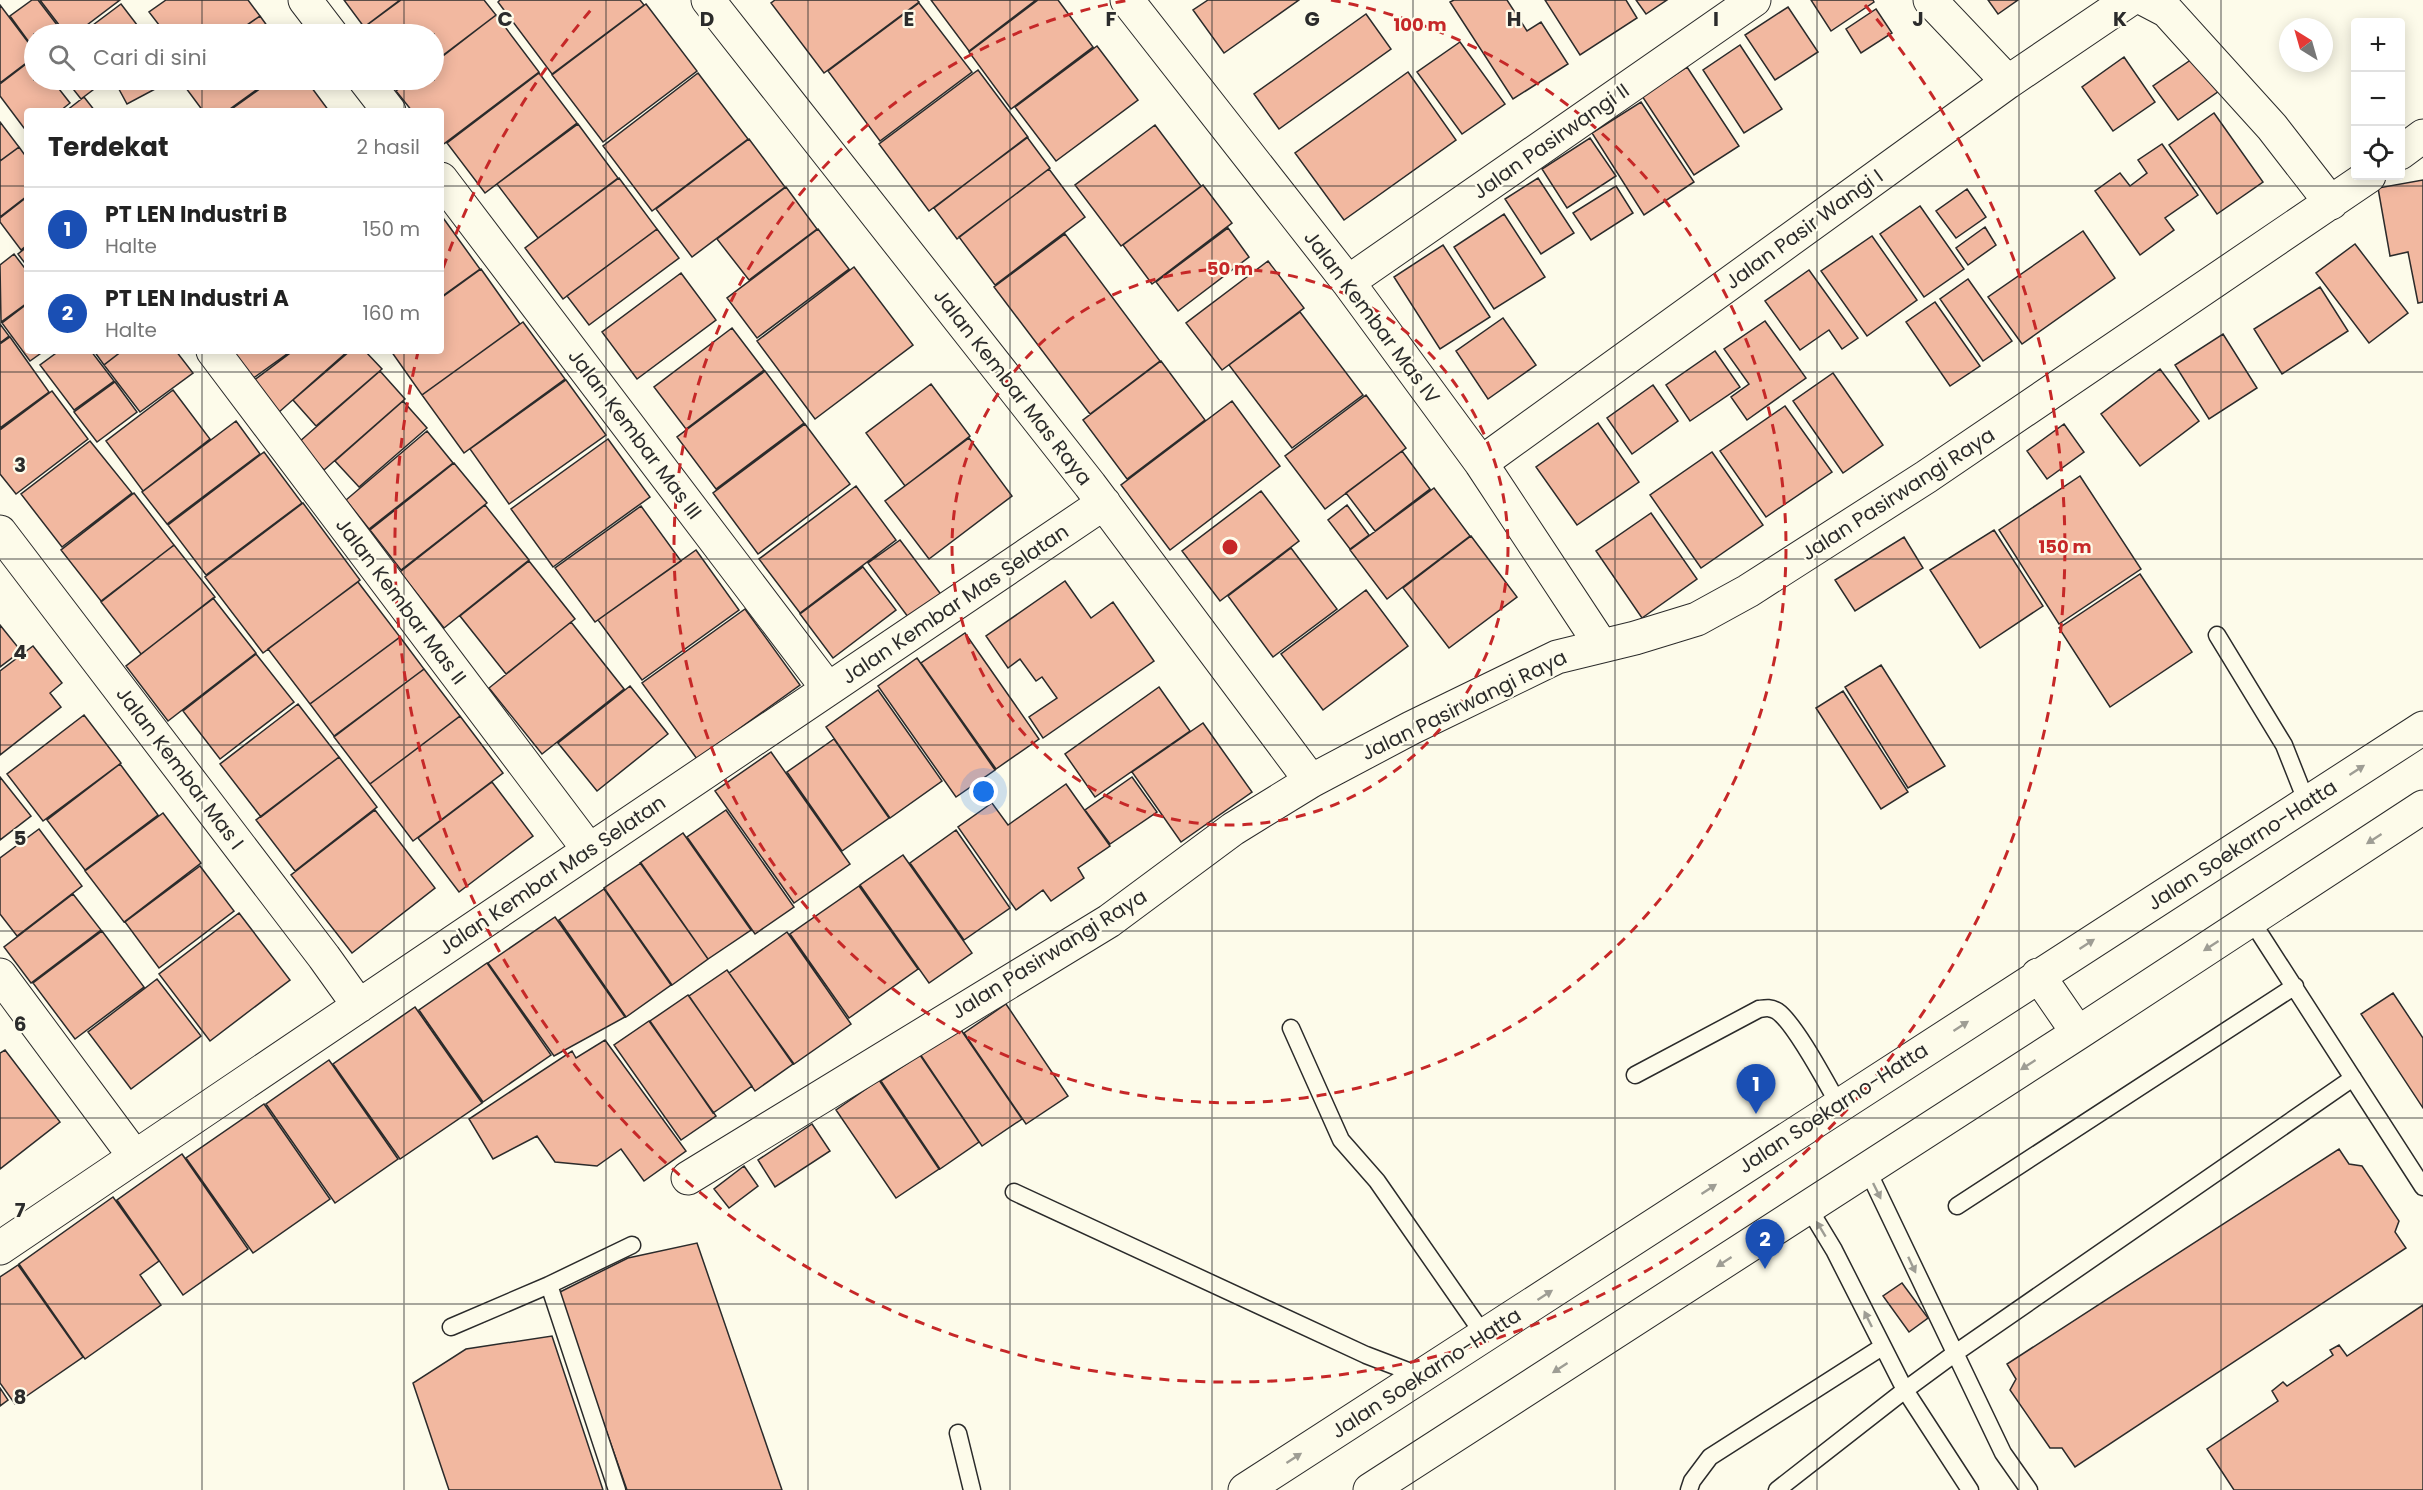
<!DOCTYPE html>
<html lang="id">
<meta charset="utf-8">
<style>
:root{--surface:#fff;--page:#f6f6f6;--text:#222;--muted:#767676;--line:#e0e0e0;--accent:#111827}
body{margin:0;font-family:Poppins,sans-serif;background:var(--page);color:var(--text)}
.controls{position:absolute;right:18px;top:18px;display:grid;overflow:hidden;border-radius:6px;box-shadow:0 3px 15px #0003}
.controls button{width:54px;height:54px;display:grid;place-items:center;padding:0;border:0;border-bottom:2px solid var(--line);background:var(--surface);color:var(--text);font:30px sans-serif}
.compass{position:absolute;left:2279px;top:18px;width:54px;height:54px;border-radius:50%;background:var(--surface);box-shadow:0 3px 15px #0003;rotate:323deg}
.you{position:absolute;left:984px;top:792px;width:21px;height:21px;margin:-15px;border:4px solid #fff;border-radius:50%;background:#1a73e8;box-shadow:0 0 0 9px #1a73e833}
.badge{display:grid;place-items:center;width:39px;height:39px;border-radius:50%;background:var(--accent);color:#fff;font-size:20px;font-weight:700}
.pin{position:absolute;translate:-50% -50px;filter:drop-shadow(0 2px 3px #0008)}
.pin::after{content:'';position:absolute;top:32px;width:21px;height:18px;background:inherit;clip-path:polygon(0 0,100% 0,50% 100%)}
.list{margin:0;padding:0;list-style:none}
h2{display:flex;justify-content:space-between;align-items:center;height:78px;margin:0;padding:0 24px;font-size:26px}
h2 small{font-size:20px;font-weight:400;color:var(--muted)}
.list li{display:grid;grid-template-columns:39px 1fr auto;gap:18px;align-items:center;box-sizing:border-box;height:84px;padding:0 24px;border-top:2px solid var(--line)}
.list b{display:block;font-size:22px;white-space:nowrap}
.list p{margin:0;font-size:20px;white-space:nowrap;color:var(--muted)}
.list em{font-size:20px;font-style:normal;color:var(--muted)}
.icon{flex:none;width:33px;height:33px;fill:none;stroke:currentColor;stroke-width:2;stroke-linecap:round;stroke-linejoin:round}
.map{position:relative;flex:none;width:2423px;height:1490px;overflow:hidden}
.search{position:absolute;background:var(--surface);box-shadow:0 3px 15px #0003;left:24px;top:24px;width:420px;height:66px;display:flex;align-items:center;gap:15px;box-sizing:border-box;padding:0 21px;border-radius:33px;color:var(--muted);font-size:22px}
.panel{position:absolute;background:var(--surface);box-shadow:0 3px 15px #0003;left:24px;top:108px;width:420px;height:246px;border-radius:6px}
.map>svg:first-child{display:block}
.building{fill:#f2b8a0;stroke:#2b2b2b;stroke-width:1.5}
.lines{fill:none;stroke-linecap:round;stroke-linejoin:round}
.service-casing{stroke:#2b2b2b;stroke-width:19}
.minor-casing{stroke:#2b2b2b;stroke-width:35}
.trunk-casing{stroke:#2b2b2b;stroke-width:35}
.service{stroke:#fdfbea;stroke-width:16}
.minor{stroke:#fdfbea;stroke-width:33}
.trunk{stroke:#fdfbea;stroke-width:33}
.oneway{fill:#9e9d94}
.grid{fill:none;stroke:#2b2b2b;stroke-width:1.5;stroke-opacity:0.55}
.ring{fill:none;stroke:#c62828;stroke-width:3;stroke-dasharray:10 8}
.labels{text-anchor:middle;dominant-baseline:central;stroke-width:4.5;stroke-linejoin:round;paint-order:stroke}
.street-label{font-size:20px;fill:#2b2b2b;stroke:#fdfbea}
.grid-label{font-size:20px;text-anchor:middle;font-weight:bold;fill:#2b2b2b;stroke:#fdfbea;stroke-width:4.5;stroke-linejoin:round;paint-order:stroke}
.centre{fill:#c62828;stroke:#fdfbea;stroke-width:3}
.ring-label{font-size:18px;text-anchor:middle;font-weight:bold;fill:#c62828;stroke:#fdfbea;stroke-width:4.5;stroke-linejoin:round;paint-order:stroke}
</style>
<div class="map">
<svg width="2423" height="1490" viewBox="0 0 2423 1490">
<rect width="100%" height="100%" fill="#fdfbea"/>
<path class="building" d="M32,0h6l26,34h-30v15l-24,-33z
M40,0h80l-45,34h-9z
M166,0h82l12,16 -26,18h-68l-17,-22z
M344,0h56l-36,27z
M401,0h83l12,15 -62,47v-28h-72l-3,-3z
M500,0h140l4,5 -92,69 -54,-72z
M775,0h142l2,2 -95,71 -53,-70z
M931,0h105l-67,51z
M1038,0h20l35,47 -82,62 -42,-57z
M1208,0h91l-75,53 -31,-43z
M1454,0h53l20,31 14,-9 27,42 -55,35 -63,-97z
M1545,0h81l11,18 -57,37z
M1636,0h31l-21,14z
M1811,0h62l1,2 -43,29z
M1988,0h30l-20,14z
M919,3l53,69 -92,69 -52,-70z
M121,4l23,30h-63z
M646,4l51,67 -94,71 -51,-67z
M0,5l34,45v7l-34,26z
M1788,7l30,45 -43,28 -30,-45z
M1876,9l16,24 -31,20 -15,-24z
M1366,14l25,35 -112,80 -25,-35z
M496,15l43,57 -98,74v-35h-29l-16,-20 15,-11h23v-17z
M260,16l13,18h-39z
M1460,42l45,62 -43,30 -45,-62z
M1740,45l42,64 -38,24 -41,-63z
M1097,46l41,54 -82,61 -41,-54z
M2124,57l31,45 -42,29 -31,-44z
M2195,57l24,34 -41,29 -25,-34z
M34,58v22h18l18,23 -10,8h-33v21l-27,-36v-12z
M1687,67l52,79 -45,29 -52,-79z
M978,70l50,67 -99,74 -50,-67z
M1408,72l48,68 -112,80 -49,-67z
M539,73l38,50 -92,70 -38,-50z
M698,73l50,66 -96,72 -49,-65z
M66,80h40l-25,19z
M114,80h58l-45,24z
M180,80h90l-43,31h-24z
M272,80h34l23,31h-100z
M84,97l11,14h-29z
M1641,102l53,80 -50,33 -52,-82z
M2214,113l49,69 -46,32 -48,-69z
M0,122l19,25 -19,14z
M578,124l40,54 -80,60 -41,-54z
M1155,125l46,61 -80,60 -46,-61z
M1027,137l23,31 -93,71 -23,-31z
M1590,138l26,38 -49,32 -25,-39z
M749,139l36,48 -93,70 -36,-48z
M2162,144l36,51 -33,23 9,12 -34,25 -45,-64 25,-18 10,13 17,-13 -9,-13z
M19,147l8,11v38l-27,21v-56z
M1049,169l36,48 -90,68 -36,-48z
M619,178l38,51 -94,70 -38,-51z
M1538,178l36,55 -33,21 -36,-55z
M2423,180v122l-5,1 -10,-51 -18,4 -12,-68z
M1203,185l29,38 -80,61 -29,-39z
M1616,186l17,27 -42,27 -18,-27z
M786,187l31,42 -68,51 -32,-41z
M1967,189l19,28 -30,21 -20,-27z
M27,197v48l-6,5 -21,-28v-4z
M1920,206l44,63 -40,28 -44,-63z
M1504,214l41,63 -51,32 -40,-62z
M441,215l39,54 -39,28z
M1985,227l11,18 -28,20 -12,-17z
M1228,228l21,29 -71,54 -22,-29z
M657,229l22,29 -90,67 -22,-29z
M818,229l31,40 -92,69 -30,-40z
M2083,231l32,47 -93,66 -34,-47z
M1065,234l95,127 -70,53 -96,-127z
M1872,236l45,64 -50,36 -46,-65z
M2355,244l53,69 -39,30 -53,-70z
M1443,245l47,72 -50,32 -46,-72z
M27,247v19l-9,-12z
M14,254l13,17v32l-26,19 -1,-57z
M1268,261l36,47 -82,62 -36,-47z
M854,267l59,78 -98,74 -58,-78z
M481,269l39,55 -98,71 -31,-44h50v-53z
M1809,270l49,68 -16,11 -13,-19 -29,20 -35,-49z
M681,273l35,47 -79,59 -35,-47z
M1968,279l44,62 -29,20 -43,-62z
M2320,287l28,44 -66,43 -28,-45z
M1935,302l45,64 -30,20 -44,-64z
M27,304v47h17l-14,10 -28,-38z
M1300,312l63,83 -71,53 -63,-83z
M1503,318l33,47 -48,34 -32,-48z
M1765,321l41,57 -59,42 -16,-23 18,-13 -25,-35z
M523,322l42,57 -101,74 -42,-58z
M0,324l9,12 -9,7z
M732,328l32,42 -78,59 -32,-42z
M2223,334l34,54 -48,31 -34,-54z
M10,337l39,55 -49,36v-84z
M59,351h32l23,30 -40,29 -34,-45z
M94,351h28l-18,14z
M122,351h54l17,22 -53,39 -36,-47z
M231,351h60l-39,28z
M293,351h55l-70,62 -25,-32z
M350,351h15l17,18 -66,57 -23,-26z
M1715,351l25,36 -50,34 -24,-36z
M1161,361l44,59 -78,59 -44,-59z
M2160,369l39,52 -59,45 -39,-52z
M380,371l25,28 -81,71 -25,-28z
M765,371l39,52 -88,66 -39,-52z
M1833,373l50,72 -40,28 -50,-72z
M566,380l40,55 -97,69 -39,-55z
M115,382l22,30 -40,30 -23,-30z
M931,384l39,52 -65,50 -39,-53z
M1653,385l25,36 -46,33 -25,-36z
M173,390l37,49 -67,52 -37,-50z
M52,391l36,48 -72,55 -16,-20v-44z
M1366,395l40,53 -81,61 -40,-53z
M403,401l24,27 -68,59 -24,-26z
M1232,401l48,65 -110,84 -49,-65z
M1785,406l47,66 -66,45 -46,-66z
M236,421l24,33 -93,70 -25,-32z
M1598,423l41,59 -62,43 -41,-58z
M805,424l45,60 -92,70 -45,-61z
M2064,424l20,28 -37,27 -20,-28z
M427,431l26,32 -84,66 -23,-29z
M969,438l43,58 -83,63 -44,-58z
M608,439l42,58 -97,70 -42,-58z
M90,441l42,52 -70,54 -41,-53z
M1402,451l28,38 -55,42 -29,-38z
M264,452l38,51 -96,72 -38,-50z
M1712,452l51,73 -62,43 -51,-73z
M454,463l33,40 -86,67 -31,-40z
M2080,476l61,93 -82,55 -60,-94z
M856,486l40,54 -96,73 -41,-54z
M1434,488l36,48 -83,63 -37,-49z
M1261,491l38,50 -79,60 -38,-50z
M134,493l40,52 -73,56 -40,-51z
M303,503l57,77 -97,73 -58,-76z
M485,505l44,55 -85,68 -44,-56z
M1347,505l22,30 -19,14 -22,-29z
M641,506l40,55 -86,61 -40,-54z
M1651,513l46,66 -55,39 -46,-67z
M1994,530l49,76 -63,42 -50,-78z
M1471,536l46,61 -68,51 -46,-60z
M1904,537l19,31 -68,43 -20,-31z
M900,540l43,57 -32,24 -43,-58z
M174,545l41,52 -74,57 -40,-52z
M1291,548l46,61 -64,48 -45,-61z
M696,550l43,60 -97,70 -44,-60z
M529,561l46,58 -69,55 -46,-58z
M863,567l33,43 -63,48 -33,-44z
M2140,574l52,78 -82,55 -51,-79z
M1065,581l26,37 22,-16 41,59 -111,77 -14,-21 28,-19 -15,-21 -6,4 -16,-22 -12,9 -22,-32z
M358,582l42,55 -90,67 -42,-55z
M1366,590l42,56 -85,64 -42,-56z
M213,598l43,55 -88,68 -42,-55z
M745,609l55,76 -103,74 -55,-76z
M571,622l53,67 -82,65 -53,-66z
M0,625l21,26 -21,16z
M965,633l74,106 -43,30 -75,-106z
M400,637l24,32 -90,67 -24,-32z
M33,646l29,37 -12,10 11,14 -61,48v-84z
M256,654l38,48 -74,57 -37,-48z
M917,658l78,112 -39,27 -78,-111z
M1881,665l64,101 -37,22 -63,-101z
M424,669l36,47 -90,68 -36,-47z
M630,686l38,48 -71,57 -39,-48z
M1159,687l31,44 -95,66 -30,-43z
M878,690l64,91 -52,37 -64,-91z
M1843,691l65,101 -27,17 -65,-101z
M298,704l41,53 -78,60 -41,-53z
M84,715l37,48 -78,58 -36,-47z
M460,716l43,57 -90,68 -43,-57z
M1203,723l49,69 -71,50 -49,-70z
M834,739l55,79 -47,33 -55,-79z
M771,752l79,112 -56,39 -79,-112z
M339,757l38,50 -82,64 -39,-51z
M120,764l38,51 -73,55 -38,-50z
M0,777l31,39 -31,24z
M1132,777l25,35 -47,32 -25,-34z
M492,782l41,54 -74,56 -41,-54z
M1066,784l44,62 -32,22 6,10 -33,23 -8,-11 -27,20 -58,-83 34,-24 16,22z
M375,810l60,78 -83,65 -61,-78z
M726,810l68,97 -39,27 -68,-97z
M163,813l38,50 -77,59 -39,-51z
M39,829l43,57 -65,50 -17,-22v-56z
M956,830l54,78 -46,32 -54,-77z
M683,833l68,97 -43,29 -68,-96z
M903,855l69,98 -43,30 -69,-98z
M641,863l67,96 -36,26 -68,-97z
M200,866l34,45 -75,57 -34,-46z
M859,886l59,83 -69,49 -59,-84z
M604,889l67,96 -45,32 -67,-97z
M73,894l28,36 -70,53 -27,-36z
M239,913l51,67 -80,61 -51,-67z
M555,917l70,100 -71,39 -66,-93z
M102,931l42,56 -69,52 -42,-56z
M787,932l64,92 -57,40 -65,-91z
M487,963l64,92 -68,47 -64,-92z
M727,970l66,94 -38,27 -66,-95z
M157,979l44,57 -70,53 -43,-57z
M2393,993l30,45v70l-62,-94z
M688,995l64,91 -39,27 -63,-92z
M1006,1004l62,92 -42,28 -62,-91z
M415,1007l67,96 -82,56 -67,-95z
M649,1021l67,95 -35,24 -67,-95z
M959,1027l63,92 -40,27 -62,-92z
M605,1040l81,111 -42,30 -23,-32 -24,17 -42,-4 -18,-26 -44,23 -24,-40 103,-68 4,7z
M5,1050l55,72 -60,47v-116z
M920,1055l59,87 -39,27 -59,-88z
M329,1060l69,99 -63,44 -69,-99z
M879,1080l60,89 -43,29 -60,-88z
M264,1104l66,95 -77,54 -67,-95z
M812,1124l18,27 -55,36 -17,-27z
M2339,1149l10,15 13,2 37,55 -4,11 11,16 -331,219 -13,-19h-12l-40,-58 6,-11 -9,-15z
M182,1154l66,95 -65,46 -66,-95z
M744,1166l14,20 -29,22 -15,-19z
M113,1197l46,64 -19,14 21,30 -76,54 -66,-95z
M697,1243l85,247h-155l-69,-197 70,-35z
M18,1265l65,92 -68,47 -15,-21v-106z
M1902,1283l26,35 -19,14 -26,-36z
M2423,1305v185h-189l-27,-41 71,-48 -6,-10 11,-9 4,4 46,-31 -3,-5 9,-5 8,11z
M552,1336l51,154h-154l-36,-107 53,-34z
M0,1388l8,12 -8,6z"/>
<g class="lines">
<g class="service-casing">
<path id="service" d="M2217,635l67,110 23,58
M2251,920l172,267
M1291,1028l50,112 36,41 107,154
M1635,1075l124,-66c7,-1 11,-2 18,2 18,12 50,73 62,94
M1867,1169l136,284 26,37
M1014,1192l352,163 55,21
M1957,1206l338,-220
M1808,1207l26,43 71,140 65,100
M549,1285l83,-40
M451,1327l98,-42 68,205
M958,1433l14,57
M1689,1490l3,-9 18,-24 172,-110
M1777,1490l128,-100 49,-36 399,-276"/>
</g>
<g class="minor-casing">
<path id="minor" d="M305,0l26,34
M708,0l382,485 221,296
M1127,0l221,282 133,181 120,182
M1930,0l78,82
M2146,0l21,11 105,116 59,76
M365,80l24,31
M2400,153l23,-17
M441,179l387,510
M1348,282l406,-282
M213,351l376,499
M1481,463l527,-381 121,-82
M0,532l324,425 35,49
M0,975l135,182
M688,1178l421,-257 124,-92 78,-48 100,-53 146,-71 78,-19 62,-19 51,-28 178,-114 443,-301
M0,1248l1104,-745"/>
</g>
<g class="trunk-casing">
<path id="trunk" d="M2038,975l40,58
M1245,1490l1178,-762
M1370,1490l708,-457 345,-226"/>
</g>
<use href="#service" class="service"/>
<use href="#minor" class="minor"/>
<use href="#trunk" class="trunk"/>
</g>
<defs><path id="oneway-solid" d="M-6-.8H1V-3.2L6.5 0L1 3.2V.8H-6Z" transform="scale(1.5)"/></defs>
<g class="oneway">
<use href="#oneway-solid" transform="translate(2357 770) rotate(-33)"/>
<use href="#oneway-solid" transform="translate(2374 839) rotate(147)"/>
<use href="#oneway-solid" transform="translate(2087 944) rotate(-33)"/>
<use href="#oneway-solid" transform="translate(2211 946) rotate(147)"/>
<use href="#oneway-solid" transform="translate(1961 1026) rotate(-33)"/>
<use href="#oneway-solid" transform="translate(2028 1065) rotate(147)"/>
<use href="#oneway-solid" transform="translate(1709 1189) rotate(-33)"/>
<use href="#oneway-solid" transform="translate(1877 1191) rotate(64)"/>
<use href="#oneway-solid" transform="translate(1821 1229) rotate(-121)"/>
<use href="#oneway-solid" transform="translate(1724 1262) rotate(147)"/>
<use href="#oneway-solid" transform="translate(1912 1265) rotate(65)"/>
<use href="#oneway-solid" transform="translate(1545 1295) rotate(-33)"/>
<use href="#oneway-solid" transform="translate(1868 1319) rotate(-116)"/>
<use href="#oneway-solid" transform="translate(1560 1368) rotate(147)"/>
<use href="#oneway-solid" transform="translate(1294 1458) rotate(-33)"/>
</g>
<path class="grid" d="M202,0v34M404,0v34M606,0v1490M808,0v1490M1010,0v1490M1212,0v1490M1413,0v1490M1615,0v1490M1817,0v1490M2019,0v1490M2221,0v1490M202,80v31M404,80v31M0,186h27M441,186h1982M202,351v1139M404,351v1139M0,372h2423M0,559h2423M0,745h2423M0,931h2423M0,1118h2423M0,1304h2423"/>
<g class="ring">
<circle cx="1230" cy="547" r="278"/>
<path d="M1331 0A556 556 0 1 1 1129 0"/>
<path d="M443 268A835 835 0 0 1 595 5M1865 5A835 835 0 1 1 418 352"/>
</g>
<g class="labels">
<g class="street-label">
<text transform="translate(1551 141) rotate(-35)">Jalan Pasirwangi II</text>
<text transform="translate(1804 229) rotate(-36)">Jalan Pasir Wangi I</text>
<text transform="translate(1372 317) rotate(53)">Jalan Kembar Mas IV</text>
<text transform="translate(1013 387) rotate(52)">Jalan Kembar Mas Raya</text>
<text transform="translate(635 434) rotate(53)">Jalan Kembar Mas III</text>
<text transform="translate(1898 494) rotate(-33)">Jalan Pasirwangi Raya</text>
<text transform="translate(401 601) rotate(53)">Jalan Kembar Mas II</text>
<text transform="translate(955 604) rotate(-34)">Jalan Kembar Mas Selatan</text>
<text transform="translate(1464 705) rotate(-26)">Jalan Pasirwangi Raya</text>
<text transform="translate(180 768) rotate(53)">Jalan Kembar Mas I</text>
<text transform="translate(2242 845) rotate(-33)">Jalan Soekarno-Hatta</text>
<text transform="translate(552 875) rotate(-34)">Jalan Kembar Mas Selatan</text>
<text transform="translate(1049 954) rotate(-32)">Jalan Pasirwangi Raya</text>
<text transform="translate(1833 1108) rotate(-33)">Jalan Soekarno-Hatta</text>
<text transform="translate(1426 1373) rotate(-33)">Jalan Soekarno-Hatta</text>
</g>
</g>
<g class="grid-label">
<text x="505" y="26">C</text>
<text x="707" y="26">D</text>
<text x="909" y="26">E</text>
<text x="1111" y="26">F</text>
<text x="1312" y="26">G</text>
<text x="1514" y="26">H</text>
<text x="1716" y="26">I</text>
<text x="1918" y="26">J</text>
<text x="2120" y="26">K</text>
<text x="20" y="472">3</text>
<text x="20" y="659">4</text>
<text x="20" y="845">5</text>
<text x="20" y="1031">6</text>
<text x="20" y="1217">7</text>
<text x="20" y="1404">8</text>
</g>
<circle cx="1230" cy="547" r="9" class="centre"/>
<g class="ring-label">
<text x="1420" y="31">100 m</text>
<text x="1230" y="275">50 m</text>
<text x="2065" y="553">150 m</text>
</g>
</svg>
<div class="controls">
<button>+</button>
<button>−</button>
<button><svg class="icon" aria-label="locate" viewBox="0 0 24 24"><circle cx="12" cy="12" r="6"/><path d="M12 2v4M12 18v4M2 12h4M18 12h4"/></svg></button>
</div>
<svg class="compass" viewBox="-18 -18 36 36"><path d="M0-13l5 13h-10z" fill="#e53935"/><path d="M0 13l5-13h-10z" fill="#767676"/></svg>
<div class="you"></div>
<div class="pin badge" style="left:1756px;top:1114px;background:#1a4fb4">1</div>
<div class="pin badge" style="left:1765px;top:1269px;background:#1a4fb4">2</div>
<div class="search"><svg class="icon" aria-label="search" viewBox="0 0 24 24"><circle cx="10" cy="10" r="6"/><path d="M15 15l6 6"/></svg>Cari di sini</div>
<section class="panel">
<h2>Terdekat<small>2 hasil</small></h2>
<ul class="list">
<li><span class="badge" style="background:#1a4fb4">1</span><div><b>PT LEN Industri B</b><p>Halte</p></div><em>150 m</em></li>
<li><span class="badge" style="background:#1a4fb4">2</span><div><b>PT LEN Industri A</b><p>Halte</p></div><em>160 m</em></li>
</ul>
</section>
</div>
